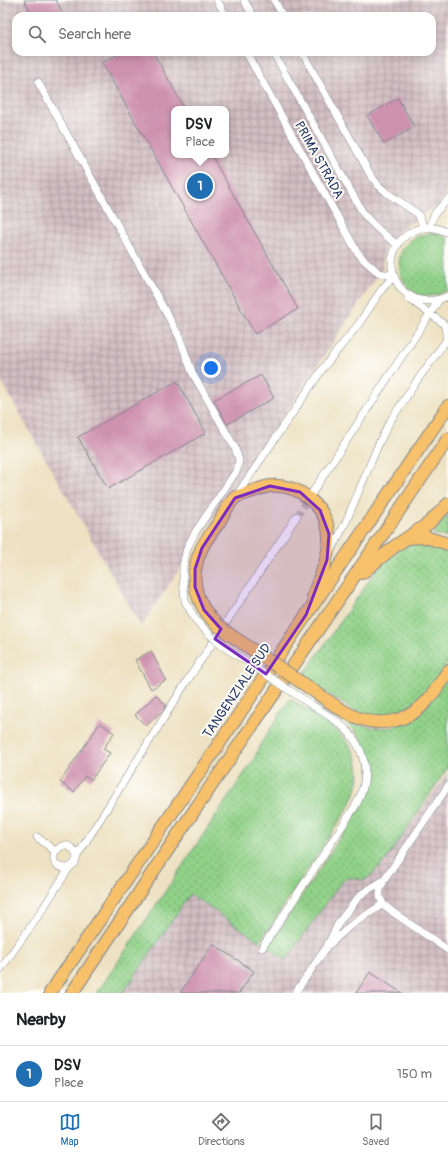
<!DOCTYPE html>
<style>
:root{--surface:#fff;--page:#f6f6f6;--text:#202124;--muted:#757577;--line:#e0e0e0;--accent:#1f6fb2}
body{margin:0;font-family:Pangolin,sans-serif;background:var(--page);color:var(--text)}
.you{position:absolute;left:211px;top:368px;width:14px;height:14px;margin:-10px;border:3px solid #fff;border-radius:50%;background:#1a73e8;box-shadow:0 0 0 6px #1a73e833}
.badge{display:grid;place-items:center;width:26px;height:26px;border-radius:50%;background:var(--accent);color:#fff;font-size:13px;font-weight:700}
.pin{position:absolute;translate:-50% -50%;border:2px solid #fff;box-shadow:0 1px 4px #0006}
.popup{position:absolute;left:171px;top:106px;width:58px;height:52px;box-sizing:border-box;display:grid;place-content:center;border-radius:8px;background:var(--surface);filter:drop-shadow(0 1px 3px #0005);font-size:13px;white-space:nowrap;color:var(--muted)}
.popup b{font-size:15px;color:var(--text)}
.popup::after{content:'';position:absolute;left:50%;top:100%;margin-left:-8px;border:8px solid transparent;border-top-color:var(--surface)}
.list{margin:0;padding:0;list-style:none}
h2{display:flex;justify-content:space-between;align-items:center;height:52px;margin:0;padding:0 16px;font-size:17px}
h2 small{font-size:13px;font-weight:400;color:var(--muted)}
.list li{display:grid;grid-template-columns:26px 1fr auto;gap:12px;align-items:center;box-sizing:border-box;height:56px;padding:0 16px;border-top:1px solid var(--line)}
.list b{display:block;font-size:15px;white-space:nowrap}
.list p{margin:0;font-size:13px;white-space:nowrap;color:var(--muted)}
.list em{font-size:13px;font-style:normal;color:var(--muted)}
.icon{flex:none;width:22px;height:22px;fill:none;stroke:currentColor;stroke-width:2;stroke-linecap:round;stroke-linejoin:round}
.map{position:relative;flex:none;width:448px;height:993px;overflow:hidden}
.search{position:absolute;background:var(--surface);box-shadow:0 2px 10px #0003;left:12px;right:12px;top:12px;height:44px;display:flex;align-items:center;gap:10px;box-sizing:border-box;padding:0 14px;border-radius:12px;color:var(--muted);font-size:15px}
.sheet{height:108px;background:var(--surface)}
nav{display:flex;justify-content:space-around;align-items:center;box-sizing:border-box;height:56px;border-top:1px solid var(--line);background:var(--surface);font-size:11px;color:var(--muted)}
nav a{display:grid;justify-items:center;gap:2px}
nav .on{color:var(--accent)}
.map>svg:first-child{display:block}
.industrial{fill:url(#industrial-grid);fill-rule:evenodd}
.green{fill:url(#green-dots);stroke:#568073}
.building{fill:#ce91ae}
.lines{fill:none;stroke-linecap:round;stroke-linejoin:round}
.minor-tunnel{stroke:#c3bdad;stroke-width:7;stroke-dasharray:7 3.5;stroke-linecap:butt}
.minor-casing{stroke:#848890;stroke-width:8}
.motorway-casing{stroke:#848890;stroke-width:14}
.minor{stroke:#fff;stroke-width:7}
.motorway{stroke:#f7c06b;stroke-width:12}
.minor-bridge-casing{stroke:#848890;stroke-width:8;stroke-linecap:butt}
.motorway-bridge-casing{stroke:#848890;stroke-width:14;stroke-linecap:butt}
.minor-bridge{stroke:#fff;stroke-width:7}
.motorway-bridge{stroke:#f7c06b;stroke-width:12}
.marked{fill:#7b2cbf;fill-opacity:0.2;stroke:#7b2cbf;stroke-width:3;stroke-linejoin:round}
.labels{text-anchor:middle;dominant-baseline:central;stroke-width:4;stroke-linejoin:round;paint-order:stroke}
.street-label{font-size:13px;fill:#1b2f5e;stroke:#fdfcf7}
</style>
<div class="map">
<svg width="448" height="993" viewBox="0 0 448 993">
<defs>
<pattern id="industrial-grid" width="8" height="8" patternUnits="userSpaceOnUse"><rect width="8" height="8" fill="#d2bec3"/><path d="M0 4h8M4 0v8" fill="none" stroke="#aa9ba2"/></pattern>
<pattern id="green-dots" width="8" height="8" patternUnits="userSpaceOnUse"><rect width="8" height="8" fill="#91d188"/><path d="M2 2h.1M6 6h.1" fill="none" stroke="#76aa72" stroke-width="1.8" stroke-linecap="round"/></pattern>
</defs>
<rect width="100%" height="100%" fill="#fdfcf7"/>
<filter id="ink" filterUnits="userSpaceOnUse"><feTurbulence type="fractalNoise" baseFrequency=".025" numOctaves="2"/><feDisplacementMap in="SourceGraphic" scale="8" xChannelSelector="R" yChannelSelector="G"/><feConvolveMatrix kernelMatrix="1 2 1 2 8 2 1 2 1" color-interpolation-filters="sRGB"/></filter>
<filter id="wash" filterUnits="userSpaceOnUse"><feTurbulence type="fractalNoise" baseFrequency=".012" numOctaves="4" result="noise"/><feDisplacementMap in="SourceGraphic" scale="16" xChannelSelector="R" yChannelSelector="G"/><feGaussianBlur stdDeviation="0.9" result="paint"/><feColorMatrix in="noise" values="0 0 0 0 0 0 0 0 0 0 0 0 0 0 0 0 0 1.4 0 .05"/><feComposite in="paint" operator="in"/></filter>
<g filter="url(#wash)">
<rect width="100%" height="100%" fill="#ede1c1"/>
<path class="industrial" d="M0,0h448v190l-11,17 -10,4 -9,9 -12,5 -10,8 -10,13 -3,11v11l-242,358 -141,-247zM16,16h416v36h-416zM174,109h52v46h-52z
M448,772v221h-325l67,-99 96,66 53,-75 8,-7h7l6,2 26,-20z"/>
<path class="green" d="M432,233l9,2 7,4v51c-48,28 -73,-52 -16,-57z
M448,513v25l-15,-4z
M416,543c11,-1 22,2 32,7v112l-24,36 -12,10 -20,8 -22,1 -17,-7 -51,-33 77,-111 22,-18z
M448,679v88l-62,93 -19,19 -7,1 -6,-2h-7l-8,7 -53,75 -18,-13 87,-132c14,-23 19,-40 10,-66 -2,-6 -5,-12 -9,-17 -4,-4 -9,-8 -14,-12l1,-2c18,9 31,11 51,9z
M290,699c39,25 88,48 61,104l-91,139 -70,-48 -67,99h-26l157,-234 6,-14z"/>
<g id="blocks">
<path class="building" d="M24,0h32l8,16h-31z
M122,52h31l32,57h-11v46h37l87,154 -43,25 -153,-271z
M398,98l16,29 -30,17 -17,-28z
M261,375l13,23 -47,26 -13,-24z
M177,381l29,52 -98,56 -30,-52z
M151,651l15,29 -15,9 -16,-29z
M156,695l10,10 -2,4 -18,17 -11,-11z
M100,723l14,10 -11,16 7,4 -19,27 -6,-4 -11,16 -14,-10z
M213,944l41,27 -15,22h-59z
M370,972l32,21h-46z"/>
</g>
</g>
<g filter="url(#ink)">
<use href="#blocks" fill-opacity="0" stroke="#848890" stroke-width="1"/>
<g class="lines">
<path class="minor-tunnel" d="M297,516l13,-19"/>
<g class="minor-casing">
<path id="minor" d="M217,0l9,16
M244,0l9,16
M274,0l9,16
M246,52l110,198 7,9 16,14 15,3
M273,52l90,161c10,13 21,22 35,32
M302,52l68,122 8,11 9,8 31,21 6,14
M38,82l141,254 13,36 43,76 4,12 -2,10 -41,61 -9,17 -4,18v12l2,23 10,18 15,16
M429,227l6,-14 13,-14
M448,233c-11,-6 -23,-8 -35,-2 -42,21 -16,88 35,65
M408,298l36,26 1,3 2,13
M312,493l127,-193
M236,496l87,-128 35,-43 24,-36 12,-13
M331,551l14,-27 34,-81 10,-20 27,-41 32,-44
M221,645l25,16
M448,786l-63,93 -5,10v8l3,7 11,9 54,37
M37,837l18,14
M77,856c-12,-26 -34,4 -17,11 3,1 6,1 9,1l6,-5 2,-7 110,-175 110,-165
M329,945l21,-19 33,-22
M262,948l94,-143c13,-24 12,-49 -5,-70 -12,-15 -34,-26 -50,-37
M0,970l40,-57 29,-45
M295,993l31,-45 13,-26 18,-23 6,-6 21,-13"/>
</g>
<g class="motorway-casing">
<path id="motorway" d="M408,538l17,-1 23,7
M362,573l33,-27 34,-23 19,-19
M217,625c-21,-21 -29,-47 -16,-75 4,-10 12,-19 18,-28 3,-5 12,-22 17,-25 4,-2 10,-3 14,-5 6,-2 14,-5 20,-6 28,-3 58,21 59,50 1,21 -9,40 -16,60
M229,634l24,16
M308,687c27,18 51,41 85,34 14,-3 25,-10 34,-20 8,-9 14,-20 21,-30
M50,993l398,-587
M72,993l107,-160 269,-394"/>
</g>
<use href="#minor" class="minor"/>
<use href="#motorway" class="motorway"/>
<g class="minor-bridge-casing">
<path id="minor-bridge" d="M210,635l11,10
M246,661l55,37"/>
</g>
<g class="motorway-bridge-casing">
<path id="motorway-bridge" d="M217,625l12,9
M253,650l55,37"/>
</g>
<use href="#minor-bridge" class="minor-bridge"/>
<use href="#motorway-bridge" class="motorway-bridge"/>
</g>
</g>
<path class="marked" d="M270,486l30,6 20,18 9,24 -2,26 -21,55 -40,59 -51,-35 6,-10 -17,-19 -9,-23v-18l7,-21 33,-50z"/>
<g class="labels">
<g class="street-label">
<text transform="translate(319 160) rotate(61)">PRIMA STRADA</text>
<text transform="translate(237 691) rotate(-56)">TANGENZIALE SUD</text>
</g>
</g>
</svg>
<div class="you"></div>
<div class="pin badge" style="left:200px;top:186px">1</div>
<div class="popup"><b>DSV</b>Place</div>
<div class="search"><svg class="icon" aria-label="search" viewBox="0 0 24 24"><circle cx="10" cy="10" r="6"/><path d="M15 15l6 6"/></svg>Search here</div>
</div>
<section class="sheet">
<h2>Nearby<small></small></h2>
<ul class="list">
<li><span class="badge">1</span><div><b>DSV</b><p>Place</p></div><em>150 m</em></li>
</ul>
</section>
<nav>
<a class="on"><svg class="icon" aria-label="map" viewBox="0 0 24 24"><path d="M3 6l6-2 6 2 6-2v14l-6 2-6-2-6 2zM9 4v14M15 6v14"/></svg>Map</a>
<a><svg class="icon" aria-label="directions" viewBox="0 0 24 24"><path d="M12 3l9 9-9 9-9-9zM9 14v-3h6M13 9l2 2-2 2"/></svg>Directions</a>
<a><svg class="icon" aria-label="saved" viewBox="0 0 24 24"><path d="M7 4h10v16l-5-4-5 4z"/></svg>Saved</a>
</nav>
